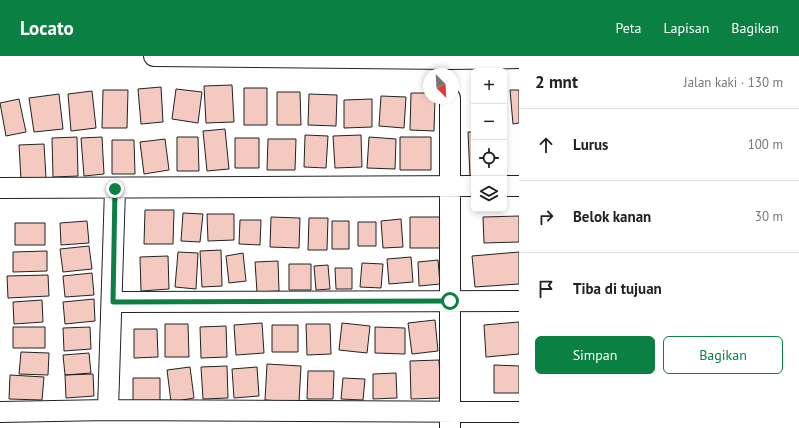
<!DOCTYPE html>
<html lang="id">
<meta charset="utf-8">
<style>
:root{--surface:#fff;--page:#f2f2f2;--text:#222;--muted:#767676;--line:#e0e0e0;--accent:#0b8043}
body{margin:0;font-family:"PT Sans",sans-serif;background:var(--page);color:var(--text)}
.controls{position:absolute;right:12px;top:12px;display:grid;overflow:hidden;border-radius:6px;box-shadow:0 2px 6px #0003}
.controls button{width:36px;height:36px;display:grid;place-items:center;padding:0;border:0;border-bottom:1px solid var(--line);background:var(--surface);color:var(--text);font:20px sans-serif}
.compass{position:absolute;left:423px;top:12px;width:36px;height:36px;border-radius:50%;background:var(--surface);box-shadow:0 2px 6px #0003;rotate:156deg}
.stop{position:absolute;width:12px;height:12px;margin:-9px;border:3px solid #0b8043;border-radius:50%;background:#fff}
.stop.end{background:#0b8043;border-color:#fff;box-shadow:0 1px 4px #0008}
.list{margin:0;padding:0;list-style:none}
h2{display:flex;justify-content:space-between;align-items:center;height:52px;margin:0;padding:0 16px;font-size:17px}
h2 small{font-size:13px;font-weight:400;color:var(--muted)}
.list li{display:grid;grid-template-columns:26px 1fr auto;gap:12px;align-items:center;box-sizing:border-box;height:72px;padding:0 16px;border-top:1px solid var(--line)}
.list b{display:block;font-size:15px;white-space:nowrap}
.list em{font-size:13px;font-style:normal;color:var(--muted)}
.actions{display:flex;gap:8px;padding:12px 16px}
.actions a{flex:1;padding:9px 0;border:1px solid var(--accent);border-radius:6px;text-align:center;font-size:14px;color:var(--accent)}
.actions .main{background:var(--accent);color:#fff}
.icon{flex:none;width:22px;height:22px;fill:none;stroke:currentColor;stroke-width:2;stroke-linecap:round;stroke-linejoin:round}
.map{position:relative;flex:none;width:519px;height:372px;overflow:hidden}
header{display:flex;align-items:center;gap:24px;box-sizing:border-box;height:56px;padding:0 20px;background:var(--accent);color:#fff}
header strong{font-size:19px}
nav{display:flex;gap:22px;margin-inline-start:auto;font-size:14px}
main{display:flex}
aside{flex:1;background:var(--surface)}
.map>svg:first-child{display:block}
.building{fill:#f3c9c0;stroke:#222}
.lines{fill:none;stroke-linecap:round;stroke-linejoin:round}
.minor-casing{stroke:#222;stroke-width:22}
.minor{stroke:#fff;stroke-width:20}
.route{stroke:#0b8043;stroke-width:5}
</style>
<header>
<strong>Locato</strong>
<nav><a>Peta</a><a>Lapisan</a><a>Bagikan</a></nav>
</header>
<main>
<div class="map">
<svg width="519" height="372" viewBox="0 0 519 372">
<rect width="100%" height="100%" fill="#fff"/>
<path class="building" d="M232,29l2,37 -28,1 -2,-37z
M161,31l2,35 -22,2 -3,-35z
M244,32h23v37h-23z
M176,33l26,3 -4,31 -26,-4z
M103,34h25l-1,38h-25z
M510,34h9v33l-6,1z
M92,35l4,37 -25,3 -3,-37z
M277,36h23l1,33h-24z
M411,37h18v5h6l-1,33 -24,-1z
M59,38l4,35 -29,3 -5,-34z
M309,38l28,1 -1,31 -28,-1z
M381,40l25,1 -2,31 -25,-2z
M19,43l7,33 -20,4 -6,-33z
M372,43v28l-28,1v-28z
M225,73l4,40 -22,2 -4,-40z
M504,75l2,44h-2z
M468,76h6v44h-4z
M305,79l23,1 -2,32 -22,-1z
M361,79l1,32 -27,1 -2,-32z
M77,81l1,39 -25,1 -1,-39z
M102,81l2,37 -20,2 -3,-38z
M177,81h21l1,34h-22z
M369,81l27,2 -1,30 -28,-1z
M400,81h31v33h-31z
M235,82h24v30h-24z
M165,83l4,31 -25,4 -4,-32z
M268,83h28l-1,31h-28z
M112,84h22l1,34h-23z
M44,88l2,34 -25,2 -2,-35z
M145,154h29l-1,34h-29z
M183,157l20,1 -3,28 -19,-1z
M207,158h27v26l-26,1z
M519,160v26l-35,1 -1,-26z
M271,161l29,1 -1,30 -29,-1z
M410,161h30v31h-30z
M309,162h19l-1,32h-19z
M401,163l2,28 -20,1 -2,-27z
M240,164h21l-1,25 -21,-1z
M87,165l2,22 -28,2 -1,-22z
M332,165h17v28h-17z
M358,166h18v24h-18z
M15,167h30v22h-30z
M89,190l3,23 -29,3 -3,-23z
M221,194l1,36 -20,1 -2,-36z
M47,195v20l-34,1v-20z
M178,196l20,1 -2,36 -21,-2z
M519,196v32l-44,3 -3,-31z
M243,197l3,28 -17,2 -3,-27z
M168,200l1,33 -28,2 -1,-34z
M411,201l2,25 -24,2 -2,-25z
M438,204l2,24 -21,2 -1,-24z
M278,205l1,30 -22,1 -2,-30z
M362,207l21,1 -2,24 -21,-1z
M289,208h22v26h-22z
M328,209l2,24 -14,1 -2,-24z
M335,212h17v21h-16z
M92,217l2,22 -29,2 -2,-21z
M48,219l1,21 -41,2 -1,-22z
M94,243l1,22 -30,3 -2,-22z
M42,244l1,22 -29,2 -1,-22z
M435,264l3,31 -26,3 -4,-31z
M519,266v32l-33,3 -2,-32z
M262,267l2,30 -28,2 -2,-30z
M342,267l28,3 -3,27 -28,-3z
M165,268h23l1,33h-24z
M306,268h24l1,30 -24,1z
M272,269h26v27h-26z
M226,270l1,31 -26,1 -1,-31z
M13,271h32v21h-32z
M90,271l1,22 -27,2 -1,-23z
M375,271l30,1v26l-30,-1z
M134,273h23l1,28 -24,1z
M21,296l28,1 -1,22 -29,-1z
M89,297l2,20 -26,2 -2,-20z
M439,304l2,38 -30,1 -1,-38z
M267,308l34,2 -2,36 -34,-2z
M494,309l25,1v27h-25z
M227,310l1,32 -25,1 -2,-32z
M190,311l4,31 -23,4 -4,-32z
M257,311l2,29 -25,2 -2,-29z
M308,315h26l-1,28h-26z
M396,317l1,25 -24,1v-25z
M93,318l1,22 -28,2 -1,-23z
M10,319l34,2 -2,23 -33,-1z
M133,322h27v23h-27z
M343,322l22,1 -2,21 -22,-1z"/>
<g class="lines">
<g class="minor-casing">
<path id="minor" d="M154,0l296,3 69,-1
M504,130h15
M0,132l474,-2
M113,246l406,-1
M108,354l7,-221
M0,356l108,-2 411,2
M450,372v-330"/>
</g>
<use href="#minor" class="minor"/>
</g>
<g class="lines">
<path class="route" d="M115,133l-2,113 337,-1"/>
</g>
</svg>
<div class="controls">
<button>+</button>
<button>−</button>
<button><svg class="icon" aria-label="locate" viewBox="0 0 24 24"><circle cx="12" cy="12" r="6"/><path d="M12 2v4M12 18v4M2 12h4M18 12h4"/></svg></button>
<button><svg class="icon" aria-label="layers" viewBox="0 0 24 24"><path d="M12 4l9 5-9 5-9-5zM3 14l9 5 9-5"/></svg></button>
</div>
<svg class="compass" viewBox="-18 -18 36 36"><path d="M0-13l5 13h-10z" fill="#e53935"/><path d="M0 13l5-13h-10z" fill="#767676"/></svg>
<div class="stop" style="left:450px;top:245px"></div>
<div class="stop end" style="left:115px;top:133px"></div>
</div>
<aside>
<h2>2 mnt<small>Jalan kaki · 130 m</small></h2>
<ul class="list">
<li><svg class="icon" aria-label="ahead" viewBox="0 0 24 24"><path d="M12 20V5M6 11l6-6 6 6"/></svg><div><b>Lurus</b></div><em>100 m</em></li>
<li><svg class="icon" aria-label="right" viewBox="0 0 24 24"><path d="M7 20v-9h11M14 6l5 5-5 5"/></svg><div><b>Belok kanan</b></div><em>30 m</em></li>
<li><svg class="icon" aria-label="arrive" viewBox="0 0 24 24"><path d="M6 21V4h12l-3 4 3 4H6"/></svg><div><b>Tiba di tujuan</b></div></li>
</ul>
<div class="actions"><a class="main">Simpan</a><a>Bagikan</a></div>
</aside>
</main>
